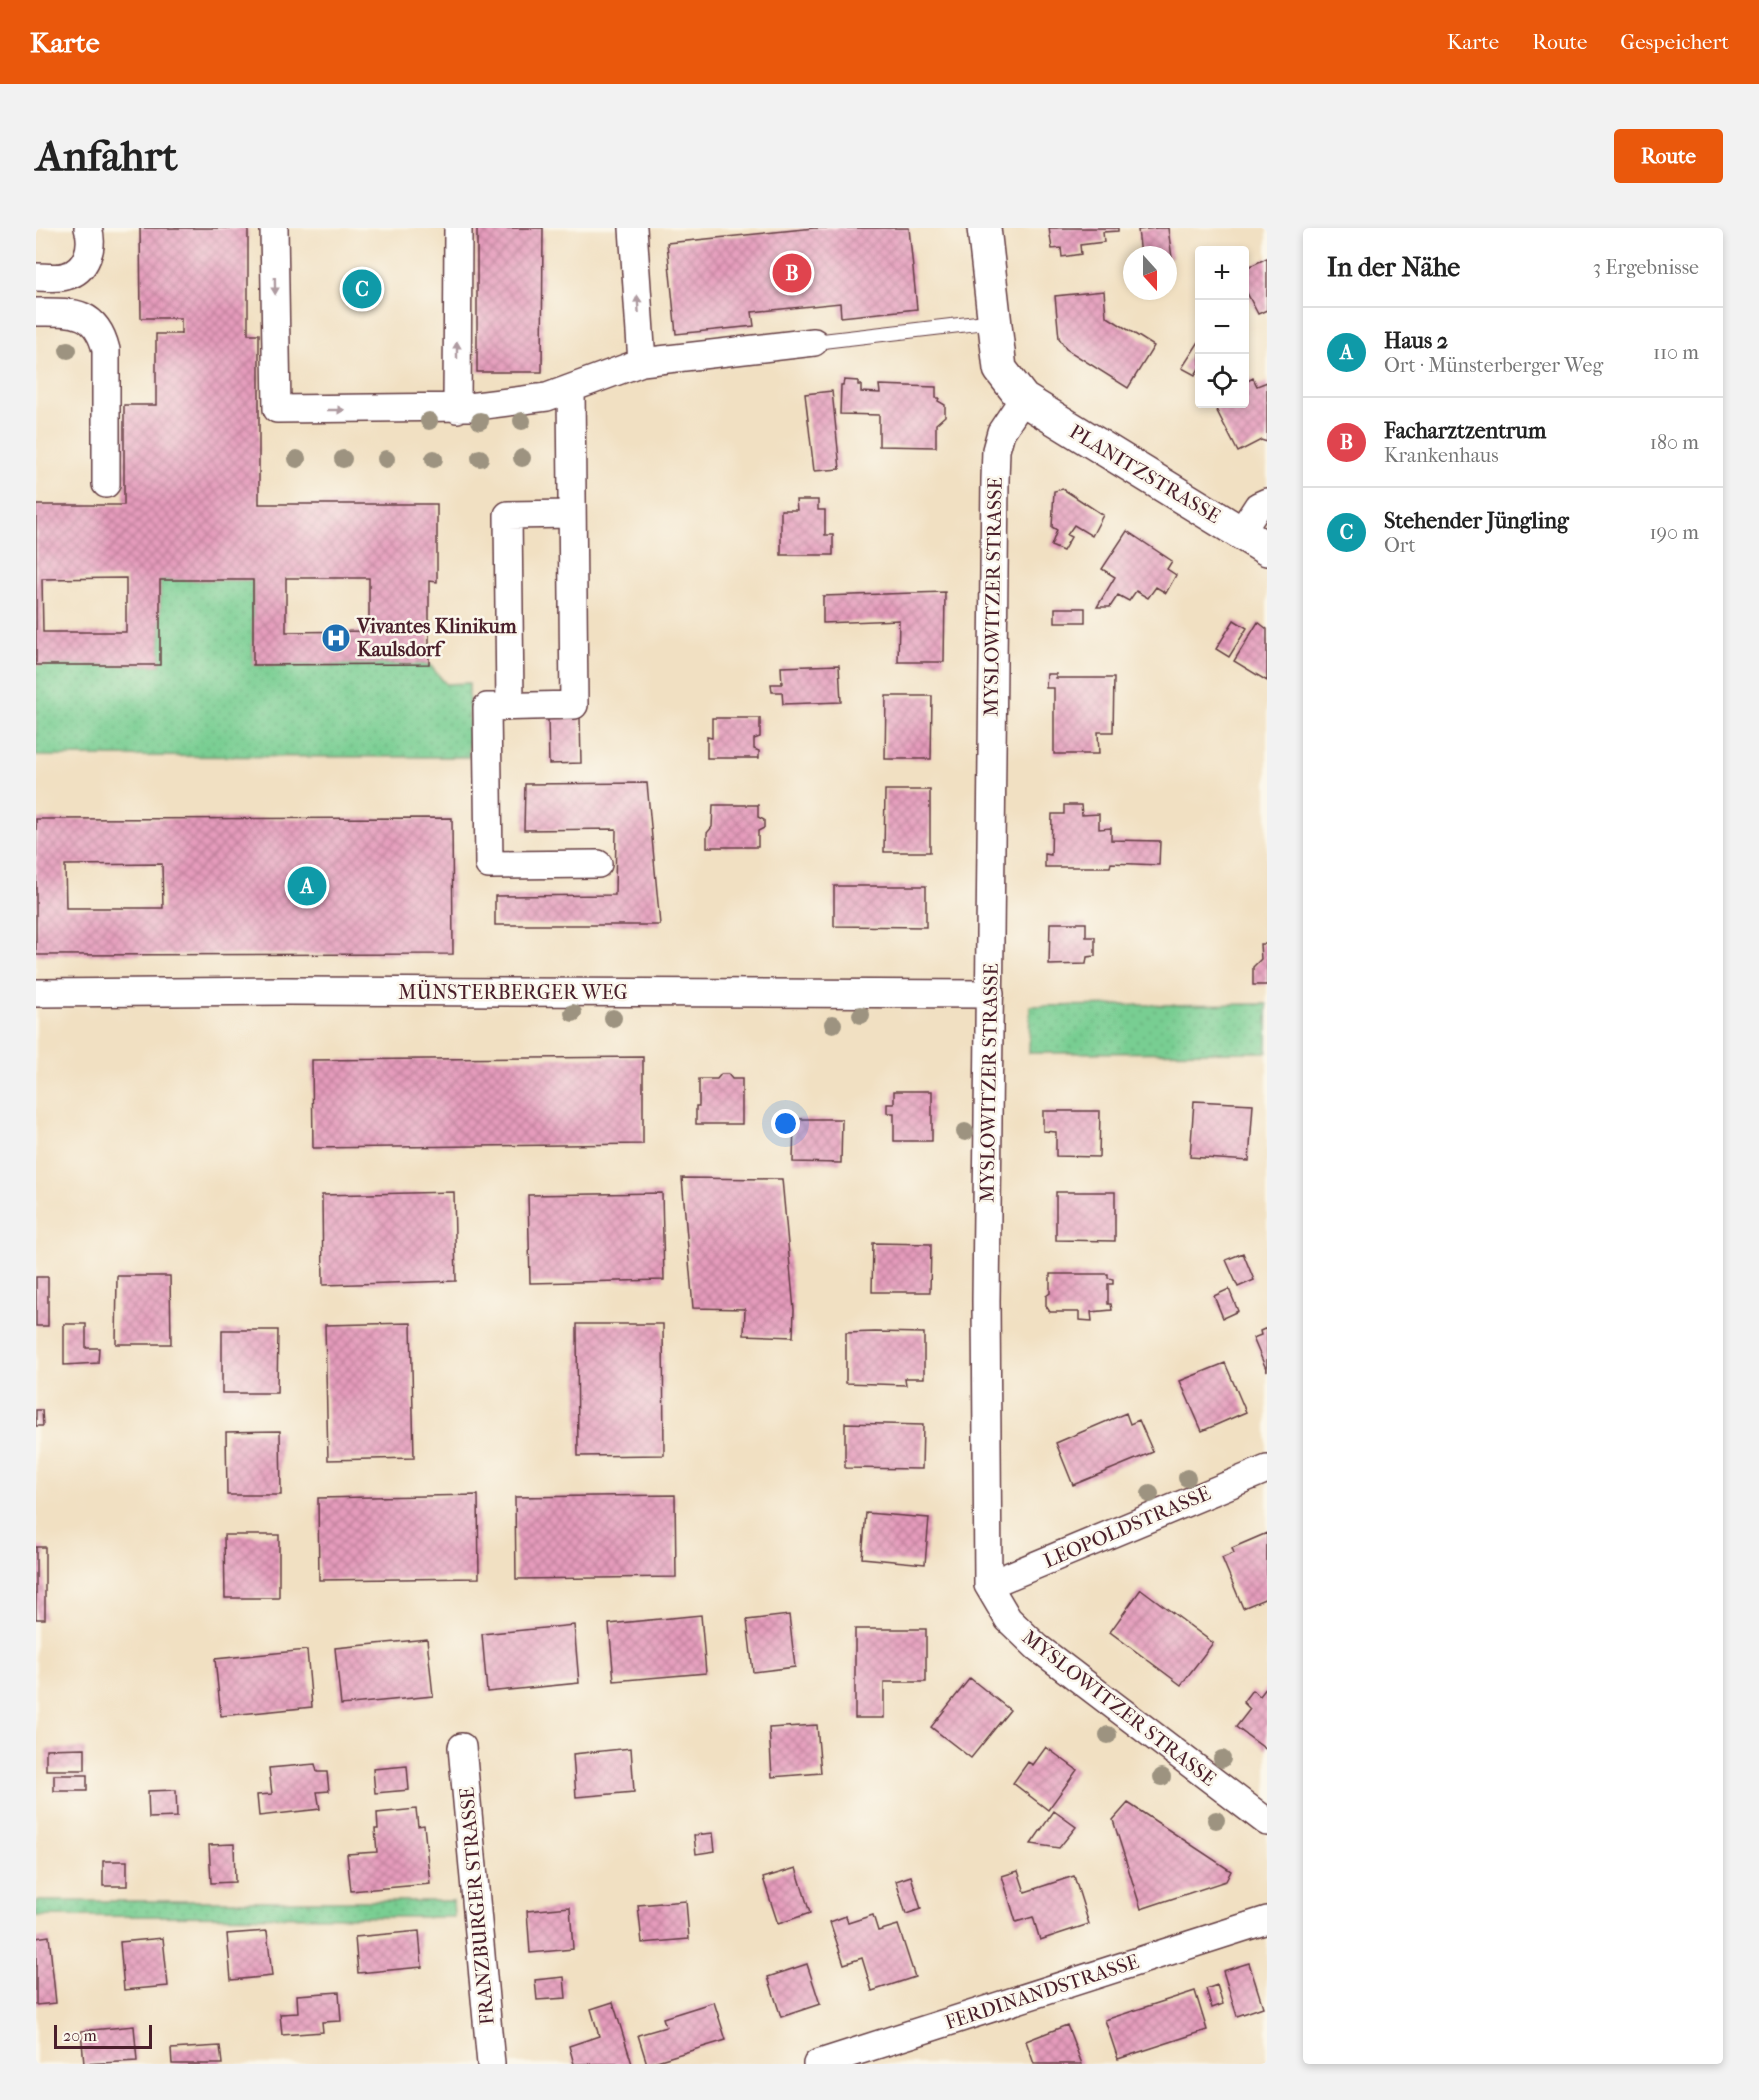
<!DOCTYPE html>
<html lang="de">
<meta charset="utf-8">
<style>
:root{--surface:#fff;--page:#f2f2f2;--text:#222;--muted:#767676;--line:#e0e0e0;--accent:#ea580c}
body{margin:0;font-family:"IM FELL French Canon",serif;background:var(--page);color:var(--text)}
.controls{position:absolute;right:18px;top:18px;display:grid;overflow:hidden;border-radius:6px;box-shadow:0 3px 9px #0003}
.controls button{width:54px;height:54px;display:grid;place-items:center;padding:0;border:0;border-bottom:2px solid var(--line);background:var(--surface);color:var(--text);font:30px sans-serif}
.compass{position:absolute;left:1087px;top:18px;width:54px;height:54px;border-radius:50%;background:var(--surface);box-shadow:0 3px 9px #0003;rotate:159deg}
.scale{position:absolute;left:18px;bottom:15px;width:98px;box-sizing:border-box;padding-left:6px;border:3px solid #4a1f2b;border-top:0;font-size:16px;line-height:21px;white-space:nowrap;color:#4a1f2b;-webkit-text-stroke:4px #fbf7ec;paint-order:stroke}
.you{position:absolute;left:750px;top:896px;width:21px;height:21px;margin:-15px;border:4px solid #fff;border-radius:50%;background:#1a73e8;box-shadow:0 0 0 9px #1a73e833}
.badge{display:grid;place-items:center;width:39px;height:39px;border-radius:50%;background:var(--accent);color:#fff;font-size:20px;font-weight:700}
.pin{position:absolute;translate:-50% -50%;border:3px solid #fff;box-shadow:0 2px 6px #0006}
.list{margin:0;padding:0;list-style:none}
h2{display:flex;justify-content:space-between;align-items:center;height:78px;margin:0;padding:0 24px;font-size:26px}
h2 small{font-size:20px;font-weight:400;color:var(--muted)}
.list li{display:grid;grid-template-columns:39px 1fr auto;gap:18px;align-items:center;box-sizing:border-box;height:90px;padding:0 24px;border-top:2px solid var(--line)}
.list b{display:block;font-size:22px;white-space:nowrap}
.list p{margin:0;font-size:20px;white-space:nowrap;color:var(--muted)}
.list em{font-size:20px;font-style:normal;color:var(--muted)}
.icon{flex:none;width:33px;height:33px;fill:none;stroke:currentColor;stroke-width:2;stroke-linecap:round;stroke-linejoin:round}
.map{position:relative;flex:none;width:1231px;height:1836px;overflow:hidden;border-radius:6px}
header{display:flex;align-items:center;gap:36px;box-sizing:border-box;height:84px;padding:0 30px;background:var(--accent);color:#fff}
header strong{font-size:28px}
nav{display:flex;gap:33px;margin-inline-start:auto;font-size:21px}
.intro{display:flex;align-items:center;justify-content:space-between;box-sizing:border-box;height:144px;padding:0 36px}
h1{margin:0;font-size:42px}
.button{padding:15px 27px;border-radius:6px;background:var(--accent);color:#fff;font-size:21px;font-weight:700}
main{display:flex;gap:36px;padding:0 36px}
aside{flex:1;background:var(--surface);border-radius:6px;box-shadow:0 3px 9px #0003}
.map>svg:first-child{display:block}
.park{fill:url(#park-dots);stroke:#61765e;stroke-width:1.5}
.building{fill:url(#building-cross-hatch);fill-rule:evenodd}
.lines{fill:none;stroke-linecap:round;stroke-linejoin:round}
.service-casing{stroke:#633c42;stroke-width:16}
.minor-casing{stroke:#633c42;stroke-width:30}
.tertiary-casing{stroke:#633c42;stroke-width:36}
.service{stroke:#fff;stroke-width:14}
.minor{stroke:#fff;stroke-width:27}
.tertiary{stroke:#fff;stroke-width:33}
.tree{fill:#9d9380}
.oneway{fill:#ae9aa0}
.labels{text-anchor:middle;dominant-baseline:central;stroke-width:5;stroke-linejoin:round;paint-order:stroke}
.street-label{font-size:20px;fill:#4a1f2b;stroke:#fbf7ec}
.poi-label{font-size:20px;font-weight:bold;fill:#4a1f2b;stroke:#fbf7ec;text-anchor:start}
</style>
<header>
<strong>Karte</strong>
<nav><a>Karte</a><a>Route</a><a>Gespeichert</a></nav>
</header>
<div class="intro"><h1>Anfahrt</h1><a class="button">Route</a></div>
<main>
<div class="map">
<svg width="1231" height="1836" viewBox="0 0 1231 1836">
<defs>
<pattern id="park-dots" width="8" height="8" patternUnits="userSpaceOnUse" patternTransform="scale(1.5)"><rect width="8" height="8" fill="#78ce92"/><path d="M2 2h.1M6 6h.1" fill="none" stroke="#69b07e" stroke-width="1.8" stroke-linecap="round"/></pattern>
<pattern id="building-cross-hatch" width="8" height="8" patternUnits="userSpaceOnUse" patternTransform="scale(1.5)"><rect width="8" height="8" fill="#e59bbc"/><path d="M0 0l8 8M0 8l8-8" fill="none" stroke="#bc7e99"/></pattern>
</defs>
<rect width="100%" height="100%" fill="#fbf7ec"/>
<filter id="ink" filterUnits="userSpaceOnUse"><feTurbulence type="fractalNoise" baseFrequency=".0167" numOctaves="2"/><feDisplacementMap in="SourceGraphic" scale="12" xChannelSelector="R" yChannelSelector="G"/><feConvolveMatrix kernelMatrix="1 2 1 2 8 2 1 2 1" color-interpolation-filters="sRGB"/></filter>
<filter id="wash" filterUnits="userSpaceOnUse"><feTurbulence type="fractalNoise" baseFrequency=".008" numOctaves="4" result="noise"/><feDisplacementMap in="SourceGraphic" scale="24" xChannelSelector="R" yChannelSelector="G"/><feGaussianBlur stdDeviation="1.35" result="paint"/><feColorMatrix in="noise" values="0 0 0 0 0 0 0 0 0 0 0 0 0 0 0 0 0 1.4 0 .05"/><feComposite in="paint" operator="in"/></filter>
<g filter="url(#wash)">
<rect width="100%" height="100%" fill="#f1e0c2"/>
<path class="park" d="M124,352h93v85l176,-1 17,20 23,-1v74l-433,-1v-91h124z
M1231,776v48l-238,1 1,-47z
M0,1673h417l1,16 -418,-1z"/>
<g id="blocks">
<path class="building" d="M104,0h108v106h11v170h178v78l-8,-1v83l-176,1v-85h-93v85h-124v-160h88v-100h32v-71h25v-16h-40zM90,350v54h-83l-1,-53zM250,350h83v53l-83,1z
M441,0h66l-1,144h-65z
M778,0h95l8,81 -76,8 -1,-14 -88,9 2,14 -78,8 -9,-91z
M1013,0h69v3l-15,1 1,10 -24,3 1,9 -19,3 -1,-9 -9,1z
M1121,0h11l4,30h-4v-3h-27l-3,-25z
M1231,30v52l-9,4 -14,-27v-18z
M1068,63l2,25 48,30 -26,42 -62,-39 -7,-11 -4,-42z
M1164,112v27l-5,8 -13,-7z
M1217,150l4,8 10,-4v60l-6,-2 -23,12 -23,-45 7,-3h22v-21z
M808,152l14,1v4h3v7l19,1 -1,-8 57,2v11h3l-1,3 7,4v11l-9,8v23l-57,-1v-31l-39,-1 1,-29h2z
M796,163l8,78 -26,2 -9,-77z
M1027,261l40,26 -11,21 -18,-11 -7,10 4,2 -8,14 -12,-5 6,-16 -5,-3 2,-36z
M760,272h22v10h7v25h8v20h-52v-45h16z
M1091,303l45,30 -5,8 9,6 -10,18 -10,-6 -8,11 -12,-7 -7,10 -11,-6 -8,12h-13l18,-30 -13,-8z
M909,364l-1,70h-46l1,-42 -76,3v-27z
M1019,380h30v14h-30z
M1198,392l13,8 -18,29 -13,-8z
M1222,394l9,7v52l-33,-20z
M803,437l2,37 -58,2 -1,-12h-10l-1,-8h11l-1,-17z
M1011,446h9v4h58l-1,54h-15l1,22h-45v-66h-8z
M850,468h46l-1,63h-46z
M544,489l1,46 -32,1 -1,-46z
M676,490h48v19l-6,2v10l5,2v7h-52v-21l5,1z
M611,555l13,142h-165v-29l120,-1 1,-66 -92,1 1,-46z
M849,562h45v62h-46z
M677,577h45v12l6,3v8l-6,3v16h-51v-14l5,-6z
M1028,577h17l1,10 17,-1v15l12,-1v12l49,1 -1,24 -48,-2 -1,4h-65v-13l6,1 1,-41h12z
M416,590l1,136 -417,1v-136zM126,636l1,44h-97l-1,-43z
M798,658h92v41l-92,-1z
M1014,695h36v14h9v19l-8,1 -1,7 -37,1z
M1224,716h7v41h-14v-18l8,-8z
M607,829v87l-330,4 -1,-88z
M685,846h7l4,5h10v45h-46v-18h3v-27h18z
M858,863h38v50h-38v-28h-7v-9h7z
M1158,873l59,3 -4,57 -59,-4z
M1007,883h57l-1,46 -43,-1v-24l-13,-1z
M758,891h48l-1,44 -48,-1z
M646,950l100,1 12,131 -1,27 -49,-2 1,-26 -52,-1z
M418,964l2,89 -133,4 -1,-90z
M1020,964h59v49l-59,-1z
M626,965l2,87 -134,3 -2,-88z
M837,1015l58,1 -1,48h-58z
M1207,1025l11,27 -16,7 -12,-27z
M1014,1046h58v4l5,1v5h-5v20h3l1,6 -21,2 1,9 -13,-1v-8h-29l-4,-6v-10l4,-3z
M81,1048h53l1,68h-55z
M0,1049h12v49h-12z
M1193,1061l9,22 -15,7 -9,-22z
M375,1095l3,135 -86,2 -3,-135z
M28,1096h22v24h13l-1,15 -34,2z
M541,1096h86l1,131 -86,1z
M1231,1100v43l-14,-33 8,-3 -1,-4z
M186,1102h56l-1,63h-55z
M839,1104l49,1v45h-19l1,7 -60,-2v-50z
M1189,1135l21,49 -44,19 -22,-50z
M0,1182h6l1,16h-7z
M1090,1185l4,11 9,-4 14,32 -80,33 -17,-42z
M809,1195l78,2 -1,44 -77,-1z
M244,1203l1,64h-54l-1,-63z
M442,1267l1,83 -160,2 -1,-82z
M639,1267l1,82 -160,2 -1,-82z
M830,1285l63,5 -4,46 -63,-6z
M1231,1305v65l-24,10 -21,-50 12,-5 -2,-5z
M188,1307h55v63h-54z
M0,1319h9v72h-9z
M1105,1361l72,54 -32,42 -71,-53z
M665,1387l5,58 -92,8 -5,-57z
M753,1387l6,52 -42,5 -6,-52z
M538,1397l5,58 -92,9 -5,-58z
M819,1401h71v53h-42v36h-29z
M391,1411l6,57 -92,9 -6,-57z
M271,1422l5,57 -91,9 -6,-57z
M934,1450l40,32 -39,48 -40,-31z
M1231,1459v63l-31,-23 14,-18 -7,-7 9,-12 8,6z
M781,1497l4,48 -49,4 -3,-49z
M1010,1519l31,23 -29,40 -35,-27 15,-21 5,3z
M49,1520v22h-39v-21z
M595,1520l3,44 -58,5 -3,-43z
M279,1536l2,8h10l2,19 -12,1 3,17 -61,7 -2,-21 15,-1 -3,-26z
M371,1538l2,24 -34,3 -2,-24z
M18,1547h33v16h-33z
M140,1562l1,27 -28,1 -1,-27z
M1092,1575l103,68 -5,10 -85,28 -28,-89z
M380,1581l2,17 6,-1 6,59 -79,7 -4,-37 30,-2 -2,-23h3l-1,-16z
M1018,1583l22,16 -17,21 -28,-4z
M677,1605l2,18 -19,3 -2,-19z
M198,1616l1,38 -24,1 -2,-38z
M67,1633h24v25h-24z
M760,1640l14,45 -32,11 -15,-46z
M982,1643l7,21 49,-16 15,48 -49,16 -7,-23 -17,5 -14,-46z
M875,1648l10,33 -15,5 -10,-33z
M650,1673l3,38 -47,4 -4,-38z
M534,1679l3,42 -43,4 -3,-42z
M837,1687l5,16 20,-6 17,52 -43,14 -10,-33 -18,6 -14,-42 16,-6 2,7z
M231,1703l5,45 -41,4 -4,-46z
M383,1703l3,36 -64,6 -3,-36z
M13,1708l7,67 -20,2v-67z
M127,1710l5,48 -44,4 -4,-48z
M1213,1735l14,44 -26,9 -14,-45z
M771,1736l13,40 -39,13 -13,-40z
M528,1749l2,21 -29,2 -2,-20z
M1181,1757l6,19 -11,4 -6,-19z
M1159,1763l12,39 -89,29 -13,-39z
M303,1764l2,29 -19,1 1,10 -41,3 -2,-21 18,-1 -1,-18z
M577,1774l19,62h-58l-5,-18 30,-10 -8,-27z
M678,1774l12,38 -79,24 -9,-29 28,-8 -3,-9z
M1031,1797l15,39h-48l-8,-23z
M98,1798l3,35 -53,3 -3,-33z
M184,1818l2,18h-50l-1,-15z"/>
</g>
</g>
<g filter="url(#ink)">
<use href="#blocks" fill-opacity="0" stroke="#633c42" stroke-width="1.5"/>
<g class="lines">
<g class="service-casing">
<path id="service" d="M778,114l180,-21"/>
</g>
<g class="minor-casing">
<path id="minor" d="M238,0l3,181 191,-2 79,-10 95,-35 172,-20
M597,0l9,134
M0,49c9,0 21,2 30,-1 21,-5 28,-30 22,-48
M0,84c35,0 60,-3 70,38v134
M535,161l3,316 -87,2 2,158 109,-1
M987,171l-22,33 -5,18 -1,30 -9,821 2,284 20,34 29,28 230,175
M421,181l1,-181
M1205,304l17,-26 9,-4
M474,478l-2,-191 64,-1
M0,765l250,-2 704,3
M952,1357l279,-116
M426,1519l29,317
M781,1836l450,-144"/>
</g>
<g class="tertiary-casing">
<path id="tertiary" d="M948,0l16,141 23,30 244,150"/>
</g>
<use href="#service" class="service"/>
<use href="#minor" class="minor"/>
<use href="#tertiary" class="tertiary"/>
</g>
<g class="tree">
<circle cx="32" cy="122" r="9"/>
<circle cx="393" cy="193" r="9"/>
<circle cx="444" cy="193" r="9"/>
<circle cx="486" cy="193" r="9"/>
<circle cx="444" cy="230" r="9"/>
<circle cx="486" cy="230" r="9"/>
<circle cx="261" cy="231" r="9"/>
<circle cx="307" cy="231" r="9"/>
<circle cx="350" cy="231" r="9"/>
<circle cx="398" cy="231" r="9"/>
<circle cx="537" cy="785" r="9"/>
<circle cx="825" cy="787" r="9"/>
<circle cx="577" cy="790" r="9"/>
<circle cx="797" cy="796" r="9"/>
<circle cx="929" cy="904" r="9"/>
<circle cx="1151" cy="1250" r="9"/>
<circle cx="1114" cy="1266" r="9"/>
<circle cx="1072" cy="1507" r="9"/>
<circle cx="1186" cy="1531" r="9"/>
<circle cx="1126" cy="1549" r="9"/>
<circle cx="1180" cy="1592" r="9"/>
</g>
<defs><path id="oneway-solid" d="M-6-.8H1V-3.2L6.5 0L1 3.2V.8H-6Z" transform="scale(1.5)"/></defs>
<g class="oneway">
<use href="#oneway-solid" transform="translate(239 58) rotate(89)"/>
<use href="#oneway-solid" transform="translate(602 76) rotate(-94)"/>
<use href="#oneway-solid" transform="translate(421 122) rotate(-90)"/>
<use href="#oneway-solid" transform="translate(300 182)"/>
</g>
</g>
<defs>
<g id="hospital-disc" transform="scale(1.5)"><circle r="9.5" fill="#1f6fb2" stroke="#fbf7ec"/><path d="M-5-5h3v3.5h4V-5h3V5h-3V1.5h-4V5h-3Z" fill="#fff"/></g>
</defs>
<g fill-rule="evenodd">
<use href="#hospital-disc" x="300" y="410"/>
</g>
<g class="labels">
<g class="street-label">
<text transform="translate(1109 246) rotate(31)">PLANITZSTRASSE</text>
<text transform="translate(957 369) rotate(-89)">MYSLOWITZER STRASSE</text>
<text x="477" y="764">MÜNSTERBERGER WEG</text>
<text transform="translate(953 855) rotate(-89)">MYSLOWITZER STRASSE</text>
<text transform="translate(1091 1299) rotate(-23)">LEOPOLDSTRASSE</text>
<text transform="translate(1083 1480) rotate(38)">MYSLOWITZER STRASSE</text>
<text transform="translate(441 1678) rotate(-95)">FRANZBURGER STRASSE</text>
<text transform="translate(1006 1764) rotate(-18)">FERDINANDSTRASSE</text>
</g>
<g class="poi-label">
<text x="321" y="398">Vivantes Klinikum<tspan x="321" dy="23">Kaulsdorf</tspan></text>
</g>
</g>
</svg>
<div class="controls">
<button>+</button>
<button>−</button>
<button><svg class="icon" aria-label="locate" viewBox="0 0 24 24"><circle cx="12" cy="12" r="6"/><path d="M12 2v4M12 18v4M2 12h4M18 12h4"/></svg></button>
</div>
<svg class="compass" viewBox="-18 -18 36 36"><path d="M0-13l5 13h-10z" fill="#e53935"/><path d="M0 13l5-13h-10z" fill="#767676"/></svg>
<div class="scale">20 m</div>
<div class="you"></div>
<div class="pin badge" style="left:271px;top:658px;background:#0f9aa8">A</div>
<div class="pin badge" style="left:756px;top:45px;background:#e0444e">B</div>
<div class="pin badge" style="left:326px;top:61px;background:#0f9aa8">C</div>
</div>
<aside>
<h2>In der Nähe<small>3 Ergebnisse</small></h2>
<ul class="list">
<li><span class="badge" style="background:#0f9aa8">A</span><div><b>Haus 2</b><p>Ort · Münsterberger Weg</p></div><em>110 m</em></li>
<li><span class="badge" style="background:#e0444e">B</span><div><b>Facharztzentrum</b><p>Krankenhaus</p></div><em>180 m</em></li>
<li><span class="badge" style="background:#0f9aa8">C</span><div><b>Stehender Jüngling</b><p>Ort</p></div><em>190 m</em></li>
</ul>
</aside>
</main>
